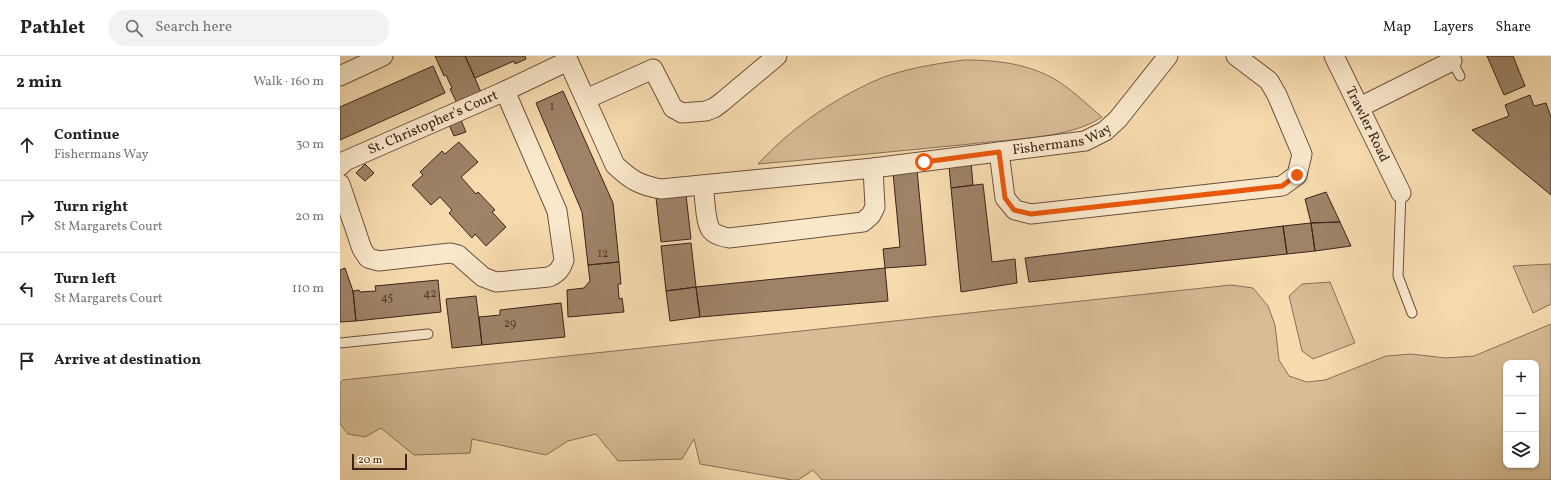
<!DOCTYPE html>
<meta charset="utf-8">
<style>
:root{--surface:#fff;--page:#f2f2f2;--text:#202124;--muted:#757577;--line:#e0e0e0}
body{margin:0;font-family:Vollkorn,serif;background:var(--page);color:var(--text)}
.controls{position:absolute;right:12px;bottom:12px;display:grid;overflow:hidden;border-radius:8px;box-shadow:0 1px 3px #0004}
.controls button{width:36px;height:36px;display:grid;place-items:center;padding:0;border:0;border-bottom:1px solid var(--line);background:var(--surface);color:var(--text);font:20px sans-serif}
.scale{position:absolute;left:12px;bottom:10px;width:55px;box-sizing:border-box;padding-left:4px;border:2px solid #3e231a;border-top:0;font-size:11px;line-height:14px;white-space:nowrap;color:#3e231a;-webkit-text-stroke:3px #f9e8cb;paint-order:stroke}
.stop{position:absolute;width:12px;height:12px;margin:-9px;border:3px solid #ea580c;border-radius:50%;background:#fff}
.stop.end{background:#ea580c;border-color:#fff;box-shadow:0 1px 4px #0008}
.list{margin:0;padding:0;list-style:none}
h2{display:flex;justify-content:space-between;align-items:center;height:52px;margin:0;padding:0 16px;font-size:17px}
h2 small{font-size:13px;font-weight:400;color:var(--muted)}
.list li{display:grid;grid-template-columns:26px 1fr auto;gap:12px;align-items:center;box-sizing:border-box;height:72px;padding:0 16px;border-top:1px solid var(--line)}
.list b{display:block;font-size:15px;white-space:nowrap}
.list p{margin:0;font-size:13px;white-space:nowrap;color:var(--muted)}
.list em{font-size:13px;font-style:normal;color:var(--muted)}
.icon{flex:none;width:22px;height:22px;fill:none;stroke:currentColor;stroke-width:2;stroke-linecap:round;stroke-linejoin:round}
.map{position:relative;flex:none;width:1211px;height:424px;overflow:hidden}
header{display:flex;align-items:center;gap:24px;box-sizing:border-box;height:56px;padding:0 20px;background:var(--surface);border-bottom:1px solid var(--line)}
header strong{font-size:19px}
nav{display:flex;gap:22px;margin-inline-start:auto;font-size:14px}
.search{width:280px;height:36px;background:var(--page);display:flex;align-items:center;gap:10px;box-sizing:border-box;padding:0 14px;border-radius:16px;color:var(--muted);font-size:15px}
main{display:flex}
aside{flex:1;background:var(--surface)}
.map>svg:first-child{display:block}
.green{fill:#d7bc96;stroke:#8a7058;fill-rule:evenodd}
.building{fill:#9e8367;stroke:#3e231a}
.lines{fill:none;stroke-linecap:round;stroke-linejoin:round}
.service-casing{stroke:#6c513f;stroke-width:11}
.minor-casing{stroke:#6c513f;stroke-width:21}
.service{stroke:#f9e8cb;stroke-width:9}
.minor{stroke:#f9e8cb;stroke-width:19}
.route{stroke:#ea580c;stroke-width:5}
.labels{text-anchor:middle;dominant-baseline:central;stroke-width:3;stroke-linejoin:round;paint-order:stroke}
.number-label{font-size:12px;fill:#563b2d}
.street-label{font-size:14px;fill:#3e231a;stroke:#f9e8cb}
</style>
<header>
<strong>Pathlet</strong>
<div class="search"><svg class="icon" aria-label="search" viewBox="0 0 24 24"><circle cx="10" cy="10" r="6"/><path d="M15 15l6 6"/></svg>Search here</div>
<nav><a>Map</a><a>Layers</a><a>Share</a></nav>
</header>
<main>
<aside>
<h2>2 min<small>Walk · 160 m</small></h2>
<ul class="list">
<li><svg class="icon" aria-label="ahead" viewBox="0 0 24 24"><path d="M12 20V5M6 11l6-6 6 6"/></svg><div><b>Continue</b><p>Fishermans Way</p></div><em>30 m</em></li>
<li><svg class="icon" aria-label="right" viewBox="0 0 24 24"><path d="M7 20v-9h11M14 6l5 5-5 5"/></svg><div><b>Turn right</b><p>St Margarets Court</p></div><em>20 m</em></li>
<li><svg class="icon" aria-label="left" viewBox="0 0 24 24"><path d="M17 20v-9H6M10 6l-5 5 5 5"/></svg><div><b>Turn left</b><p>St Margarets Court</p></div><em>110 m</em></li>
<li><svg class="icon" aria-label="arrive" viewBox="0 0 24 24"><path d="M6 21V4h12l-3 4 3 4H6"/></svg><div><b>Arrive at destination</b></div></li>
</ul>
</aside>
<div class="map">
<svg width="1211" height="424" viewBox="0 0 1211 424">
<rect width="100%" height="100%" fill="#f6dbaf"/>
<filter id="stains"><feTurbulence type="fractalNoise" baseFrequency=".005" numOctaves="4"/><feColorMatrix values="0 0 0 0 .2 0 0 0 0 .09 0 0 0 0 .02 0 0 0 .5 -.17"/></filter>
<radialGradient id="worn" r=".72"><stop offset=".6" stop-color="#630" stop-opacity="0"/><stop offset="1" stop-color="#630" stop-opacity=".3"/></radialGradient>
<path class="green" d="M624,4c30,0 60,3 87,17 19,10 35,27 51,40 -32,22 -94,22 -132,27 -71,7 -141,14 -212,20 32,-35 71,-62 114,-82 28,-13 62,-18 92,-22z
M1211,208v40l-18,9 -20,-47z
M990,226l25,61 -42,16 -11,-8 -13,-55 13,-12z
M891,229l22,3 15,18 7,19 4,35 10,16 18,6 18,-2 61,-24 25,-2 35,4 28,-2 77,-32v156h-729l-9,-10 -15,10h-6l-92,-16 -6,-25 -12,20 -64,2 -22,-27 -28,7 -22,14 -74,-16 -2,14 -56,2 -33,-27 -16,9 -17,-3 -8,-10v-41l3,-3zM1166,307h30v102h-30z"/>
<path class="building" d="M95,0h30l16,36 -24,11 -7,-14 2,-1 -6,-13 -2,1z
M125,0h60l1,3 -11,5 -1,-3 -39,17z
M1147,0h26l12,30 -21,9z
M93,10l12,27 -105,47v-33z
M223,35l50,112 6,59 -31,3 -6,-53 -46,-109z
M1190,39l4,11 12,-3 5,14v78l-79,-65 37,-14 -4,-11z
M121,64l5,12 -12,4 -5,-11z
M119,86l19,20 -17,15 15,17 2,-2 17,18 -3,2 14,15 -20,19 -11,-12 -3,4 -23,-25 3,-3 -12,-13 -9,8 -19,-20 11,-10 -3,-3 22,-21 3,3z
M631,106l2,23 -22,3 -2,-23z
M25,108l9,9 -9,8 -9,-8z
M577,114l9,95 -41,3 -2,-19 17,-2 -7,-74z
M643,128l9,78 23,-3 2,24 -56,9 -10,-104z
M986,136l14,30 -29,1 -6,-24z
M346,139l5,44 -30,3 -5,-44z
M1000,166l11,24 -36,5 -4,-28z
M971,167l4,28 -28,3 -4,-28z
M943,170l4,28 -258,28 -4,-24z
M351,187l5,44 -30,4 -5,-45z
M279,206l2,22h-3l1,15 3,-1 2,14 -56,5 -1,-27 17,-2 6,-7 -2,-16z
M5,212l8,23 3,30 -16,1v-52z
M545,212l3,33 -188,16 -4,-30z
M98,224l3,32 -85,9 -3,-30 6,-1 1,2 16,-1 -1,-5z
M356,231l4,30 -30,4 -4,-30z
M136,240l6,49 -30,3 -6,-49z
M221,247l4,34 -83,8 -3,-28 21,-2v-5z"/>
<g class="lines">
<g class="service-casing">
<path id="service" d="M1111,3l9,17
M1061,137l-3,83 14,37
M0,287l88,-9"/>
</g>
<g class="minor-casing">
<g id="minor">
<path id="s1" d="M226,0l49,109c16,15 24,20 46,24l212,-21 212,-27 20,-10 13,-12 50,-63"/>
<path id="s2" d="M994,0l67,137"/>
<path d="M0,20l43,-20"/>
<path d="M246,43l67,-30 20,39 9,5 24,-2 8,-3 8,-6 55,-46"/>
<path d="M1020,51l92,-46"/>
<path d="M659,96l6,46 10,12 16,4 251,-28 15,-11 5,-21 -25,-59 -8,-14 -33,-25"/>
<path id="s3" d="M0,110l5,-5 160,-70 63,-30"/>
<path d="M0,128l22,65 6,9 11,3 71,-8 8,2 25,22 13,5 53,-5c9,-4 12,-8 15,-17l-7,-49 -52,-120"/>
<path d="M363,129c2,11 2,37 8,45 4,5 12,7 18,8l134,-16 8,-7 4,-8 -2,-39"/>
</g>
</g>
<use href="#service" class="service"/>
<use href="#minor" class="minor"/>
</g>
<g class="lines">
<path class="route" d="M584,106l75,-10 6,46 9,12 17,4 251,-28 15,-11"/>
</g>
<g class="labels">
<g class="number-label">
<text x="212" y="51">1</text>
<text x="263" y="198">12</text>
<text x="90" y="238">42</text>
<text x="47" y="242">45</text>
<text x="170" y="268">29</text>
</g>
<g class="street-label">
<text stroke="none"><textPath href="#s3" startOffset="103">St. Christopher's Court</textPath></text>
<text stroke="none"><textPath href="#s2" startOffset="76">Trawler Road</textPath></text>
<text stroke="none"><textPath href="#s1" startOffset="577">Fishermans Way</textPath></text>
</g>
</g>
<rect width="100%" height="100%" filter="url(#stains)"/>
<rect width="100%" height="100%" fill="url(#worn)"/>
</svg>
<div class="controls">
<button>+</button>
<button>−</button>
<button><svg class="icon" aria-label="layers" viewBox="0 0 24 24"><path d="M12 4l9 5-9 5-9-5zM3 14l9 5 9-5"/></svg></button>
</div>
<div class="scale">20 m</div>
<div class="stop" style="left:584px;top:106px"></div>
<div class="stop end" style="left:957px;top:119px"></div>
</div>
</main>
